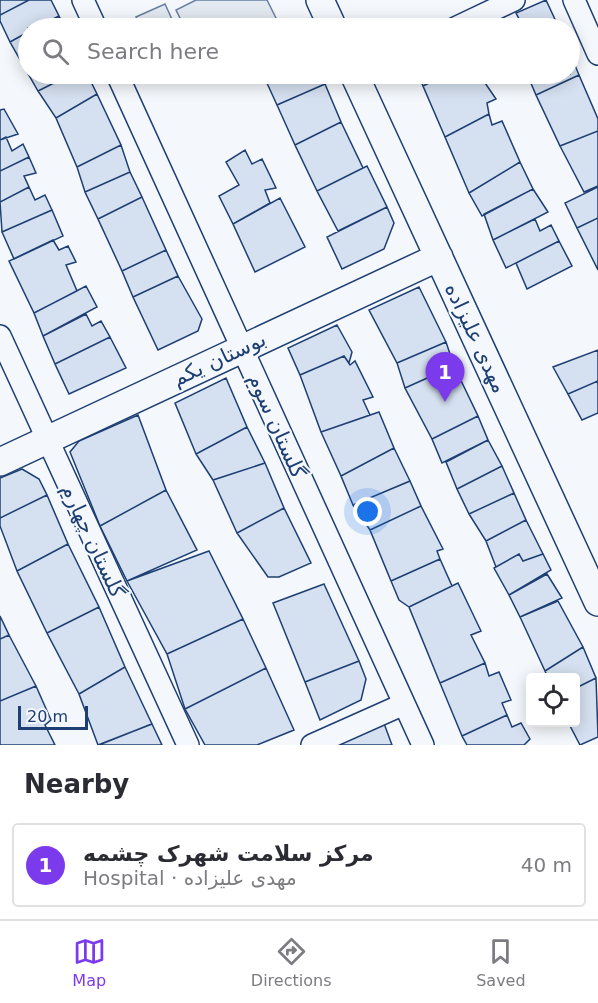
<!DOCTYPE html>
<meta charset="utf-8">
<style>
:root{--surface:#fff;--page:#f7f7f7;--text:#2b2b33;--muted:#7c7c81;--line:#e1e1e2;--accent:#7c3aed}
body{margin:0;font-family:"DejaVu Sans",Cairo,sans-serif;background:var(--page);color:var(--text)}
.controls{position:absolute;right:18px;bottom:18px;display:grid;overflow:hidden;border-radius:6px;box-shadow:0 3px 15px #0003}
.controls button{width:54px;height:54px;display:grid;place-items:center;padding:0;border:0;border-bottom:2px solid var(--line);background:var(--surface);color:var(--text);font:30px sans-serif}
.scale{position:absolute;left:18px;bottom:15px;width:70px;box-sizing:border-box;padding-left:6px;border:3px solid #1d3f73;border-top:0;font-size:16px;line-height:21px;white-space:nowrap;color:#1d3f73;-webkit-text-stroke:4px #f4f7fb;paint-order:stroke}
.you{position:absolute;left:368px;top:512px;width:21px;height:21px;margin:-15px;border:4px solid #fff;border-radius:50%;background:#1a73e8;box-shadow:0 0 0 9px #1a73e833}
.badge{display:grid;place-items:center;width:39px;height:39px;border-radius:50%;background:var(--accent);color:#fff;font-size:20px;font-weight:700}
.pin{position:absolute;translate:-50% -50px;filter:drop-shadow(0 2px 3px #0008)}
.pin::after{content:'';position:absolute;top:32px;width:21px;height:18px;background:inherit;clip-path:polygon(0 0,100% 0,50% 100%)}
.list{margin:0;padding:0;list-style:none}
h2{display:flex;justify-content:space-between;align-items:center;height:78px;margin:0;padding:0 24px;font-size:26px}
h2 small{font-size:20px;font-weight:400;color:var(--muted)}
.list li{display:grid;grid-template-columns:39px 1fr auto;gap:18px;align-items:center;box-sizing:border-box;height:84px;margin:0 12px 12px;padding:0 12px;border:2px solid var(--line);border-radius:6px}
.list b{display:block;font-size:22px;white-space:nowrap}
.list p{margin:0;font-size:20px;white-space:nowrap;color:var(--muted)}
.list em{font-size:20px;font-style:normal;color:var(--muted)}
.icon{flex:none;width:33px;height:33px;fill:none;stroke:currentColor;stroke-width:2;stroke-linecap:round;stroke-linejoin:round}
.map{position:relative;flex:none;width:598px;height:745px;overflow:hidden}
.search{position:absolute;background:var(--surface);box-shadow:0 3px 15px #0003;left:18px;right:18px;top:18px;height:66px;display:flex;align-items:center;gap:15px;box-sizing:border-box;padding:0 21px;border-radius:33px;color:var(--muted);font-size:22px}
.sheet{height:174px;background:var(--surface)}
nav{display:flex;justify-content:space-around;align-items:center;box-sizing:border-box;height:84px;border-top:2px solid var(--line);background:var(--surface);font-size:16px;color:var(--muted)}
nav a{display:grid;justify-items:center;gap:3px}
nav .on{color:var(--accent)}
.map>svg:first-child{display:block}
.green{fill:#e3e9f0;stroke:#687fa3;stroke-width:1.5}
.building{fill:#d5e0f0;stroke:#1d3f73;stroke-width:1.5}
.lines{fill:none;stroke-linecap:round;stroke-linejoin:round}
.minor-casing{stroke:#1d3f73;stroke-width:24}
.tertiary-casing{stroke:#1d3f73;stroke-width:30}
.minor{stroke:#f4f7fb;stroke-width:21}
.tertiary{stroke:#f4f7fb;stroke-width:27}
.labels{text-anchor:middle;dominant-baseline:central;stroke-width:4.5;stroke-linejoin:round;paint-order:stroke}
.street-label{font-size:21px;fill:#1d3f73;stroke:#f4f7fb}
</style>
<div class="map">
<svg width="598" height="745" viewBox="0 0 598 745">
<rect width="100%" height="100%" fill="#f4f7fb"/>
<path class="green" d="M196,0h71l11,22 -14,6h-79l-9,-18z
M165,4l11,24h-35l-5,-11z"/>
<path class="building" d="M0,0h29l-29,15z
M29,0h22l8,16 -24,12h-7v4l-18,10 -10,-21v-6z
M546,0l13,28h-35l-8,-15z
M59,16l6,12h-30z
M28,32v42h44l-34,17 -28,-49z
M570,53l9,22 -43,20 -9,-21h43z
M72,74h15l10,20 -41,24 -18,-27z
M282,74h39l4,10 -48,21 -11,-24z
M418,74h29l-24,12z
M447,74h32l17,25 -9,4 2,11 -44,23 -22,-51z
M579,75l19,44v12l-38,15 -24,-51z
M325,84l16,38 -46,23 -18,-40z
M97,94l24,51 -44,22 -21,-49z
M4,109l14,25 -18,6v-30z
M489,114l3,11 10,-4 18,41 -51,31 -24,-56z
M341,122l22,46 -46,23 -22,-46z
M598,131v55l-14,6 -24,-46z
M6,137l6,14 11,-7 6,13 -29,14v-31z
M121,145l9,27 -45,20 -8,-25z
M245,150l7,14 10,-5 14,29 -11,2 5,13 -37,21 -14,-28 20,-11 -13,-23z
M29,157l7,16 -12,3 5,11 -29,15v-31z
M520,162l13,27 -51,27 -13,-23z
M367,166l20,41 -49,24 -21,-40z
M130,172l12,25 -44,22 -13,-27z
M29,187l6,13 10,-5 7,15 -50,22 -2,-30z
M598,187v31l-21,10 -12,-25z
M533,189l15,23 -55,28 -9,-26z
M142,197l24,53 -44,21 -24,-52z
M280,198l25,49 -50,25 -22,-48z
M387,207l7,16 -10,26 -42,20 -15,-32z
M52,210l11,26 -49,23 -12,-27z
M598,218v52l-21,-42z
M535,219l5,12 11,-6 8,16 -53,27 -13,-28z
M53,240l6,10 9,-4 8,16 -10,3 11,26 -43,22 -25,-52z
M559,241l13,25 -45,23 -11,-26z
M166,250l12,26 -45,21 -11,-26z
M178,276l24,43 -4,12 -40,19 -25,-53z
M86,286l11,21 -54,29 -9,-23z
M419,287l27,55 -49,21 -28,-53z
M86,314l6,12 9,-5 9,16 -55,27 -12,-28z
M337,325l15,27 -3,11 -5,-7 -44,19 -12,-27z
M110,337l16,31 -57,26 -14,-30z
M446,342l8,24 -49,22 -8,-25z
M598,350v31l-30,13 -15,-27z
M344,356l6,9 5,-4 18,36 -10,3 7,15 -49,17 -21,-57z
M454,366l24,50 -46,23 -27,-51z
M226,378l21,49 -51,27 -21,-51z
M598,381v32l-16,7 -14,-26z
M379,412l15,36 -53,28 -20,-44z
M138,415l28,75 -66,36 -30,-74 9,-11z
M478,416l10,24 -46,23 -10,-24z
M247,427l18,36 -52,17 -17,-26z
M488,440l14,26 -45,23 -11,-27z
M394,448l16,33 -57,24 -12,-29z
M265,463l19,45 -47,25 -24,-53z
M502,466l12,27 -45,21 -12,-25z
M22,469l17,10 8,16 -47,23v-40z
M410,481l11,25 -51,24 -17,-25z
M166,490l31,60 -70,31 -27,-55z
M514,493l12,27 -40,21 -17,-27z
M47,495l21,49 -51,27 -17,-45v-8z
M421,506l22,43 -6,2 3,8 -49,22 -21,-51z
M284,508l27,55 -32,14h-11l-31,-44z
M526,520l17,34 -20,7 -4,-7 -23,13 -10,-26z
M68,544l31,63 -52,26 -30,-62z
M209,551l34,68 -76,35 -40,-73z
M519,554l4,7 20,-7 8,16 -42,25 -15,-27z
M440,559l12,27 -43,21 -10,-7 -8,-19z
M547,574l15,24 -42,19 -11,-22z
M458,583l23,48 -10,4 14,28 -45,20 -31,-76z
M324,584l35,77 -54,21 -32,-79z
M558,601l25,46 -38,24 -25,-54z
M99,607l26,60 -46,27 -32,-61z
M0,616l9,19 -9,4z
M243,619l23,49 -81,41 -18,-55z
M9,635l27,51 -36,15v-62z
M583,647l13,31 -20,10v-10h-28l-3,-7z
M359,661l7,18 -5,21 -41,20 -15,-38z
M485,663l4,13 10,-4 12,28 -9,3 5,12 -45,21 -22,-53z
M125,667l27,57 -54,21 -19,-51z
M266,668l28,62 -37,15h-52l-20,-36z
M596,678l2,59 -18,8 -12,-23h8v-34z
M36,686l15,34 -6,5 10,20h-55v-44z
M507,715l5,12 9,-4 9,16 -6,6h-57l-5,-9z
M382,718l10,27h-65z
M152,724l10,21h-63l50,-20z"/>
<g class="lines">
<g class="minor-casing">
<path id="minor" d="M83,0l13,28
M574,0l24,54
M455,28l59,-28
M117,74l306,671
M0,336l188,409
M312,745l92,-41"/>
</g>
<g class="tertiary-casing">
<path id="tertiary" d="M320,0l13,28
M354,74l244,528
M0,462l439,-205"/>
</g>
<use href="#minor" class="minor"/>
<use href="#tertiary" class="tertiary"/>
</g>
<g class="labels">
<g class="street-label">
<text transform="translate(476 338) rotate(65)">مهدی علیزاده</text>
<text transform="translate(219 359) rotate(-25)">بوستان یکم</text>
<text transform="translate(277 426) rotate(66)">گلستان سوم</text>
<text transform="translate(93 541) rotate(65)">گلستان چهارم</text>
</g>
</g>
</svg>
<div class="controls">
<button><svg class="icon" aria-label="locate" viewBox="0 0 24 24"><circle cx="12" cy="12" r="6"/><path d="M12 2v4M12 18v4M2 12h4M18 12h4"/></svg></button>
</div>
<div class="scale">20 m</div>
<div class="you"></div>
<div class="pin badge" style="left:445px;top:402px">1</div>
<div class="search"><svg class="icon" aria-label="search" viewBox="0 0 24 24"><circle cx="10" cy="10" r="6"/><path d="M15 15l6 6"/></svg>Search here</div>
</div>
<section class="sheet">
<h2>Nearby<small></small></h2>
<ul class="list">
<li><span class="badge">1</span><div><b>مرکز سلامت شهرک چشمه</b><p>Hospital · مهدی علیزاده</p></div><em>40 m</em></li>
</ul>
</section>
<nav>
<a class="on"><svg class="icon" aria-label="map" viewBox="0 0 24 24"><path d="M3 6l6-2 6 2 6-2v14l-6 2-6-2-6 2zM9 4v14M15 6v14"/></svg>Map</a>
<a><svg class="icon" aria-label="directions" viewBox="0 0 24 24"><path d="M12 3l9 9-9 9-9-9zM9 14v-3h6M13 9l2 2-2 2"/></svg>Directions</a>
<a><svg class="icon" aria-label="saved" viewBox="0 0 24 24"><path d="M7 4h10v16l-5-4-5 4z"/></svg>Saved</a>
</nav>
